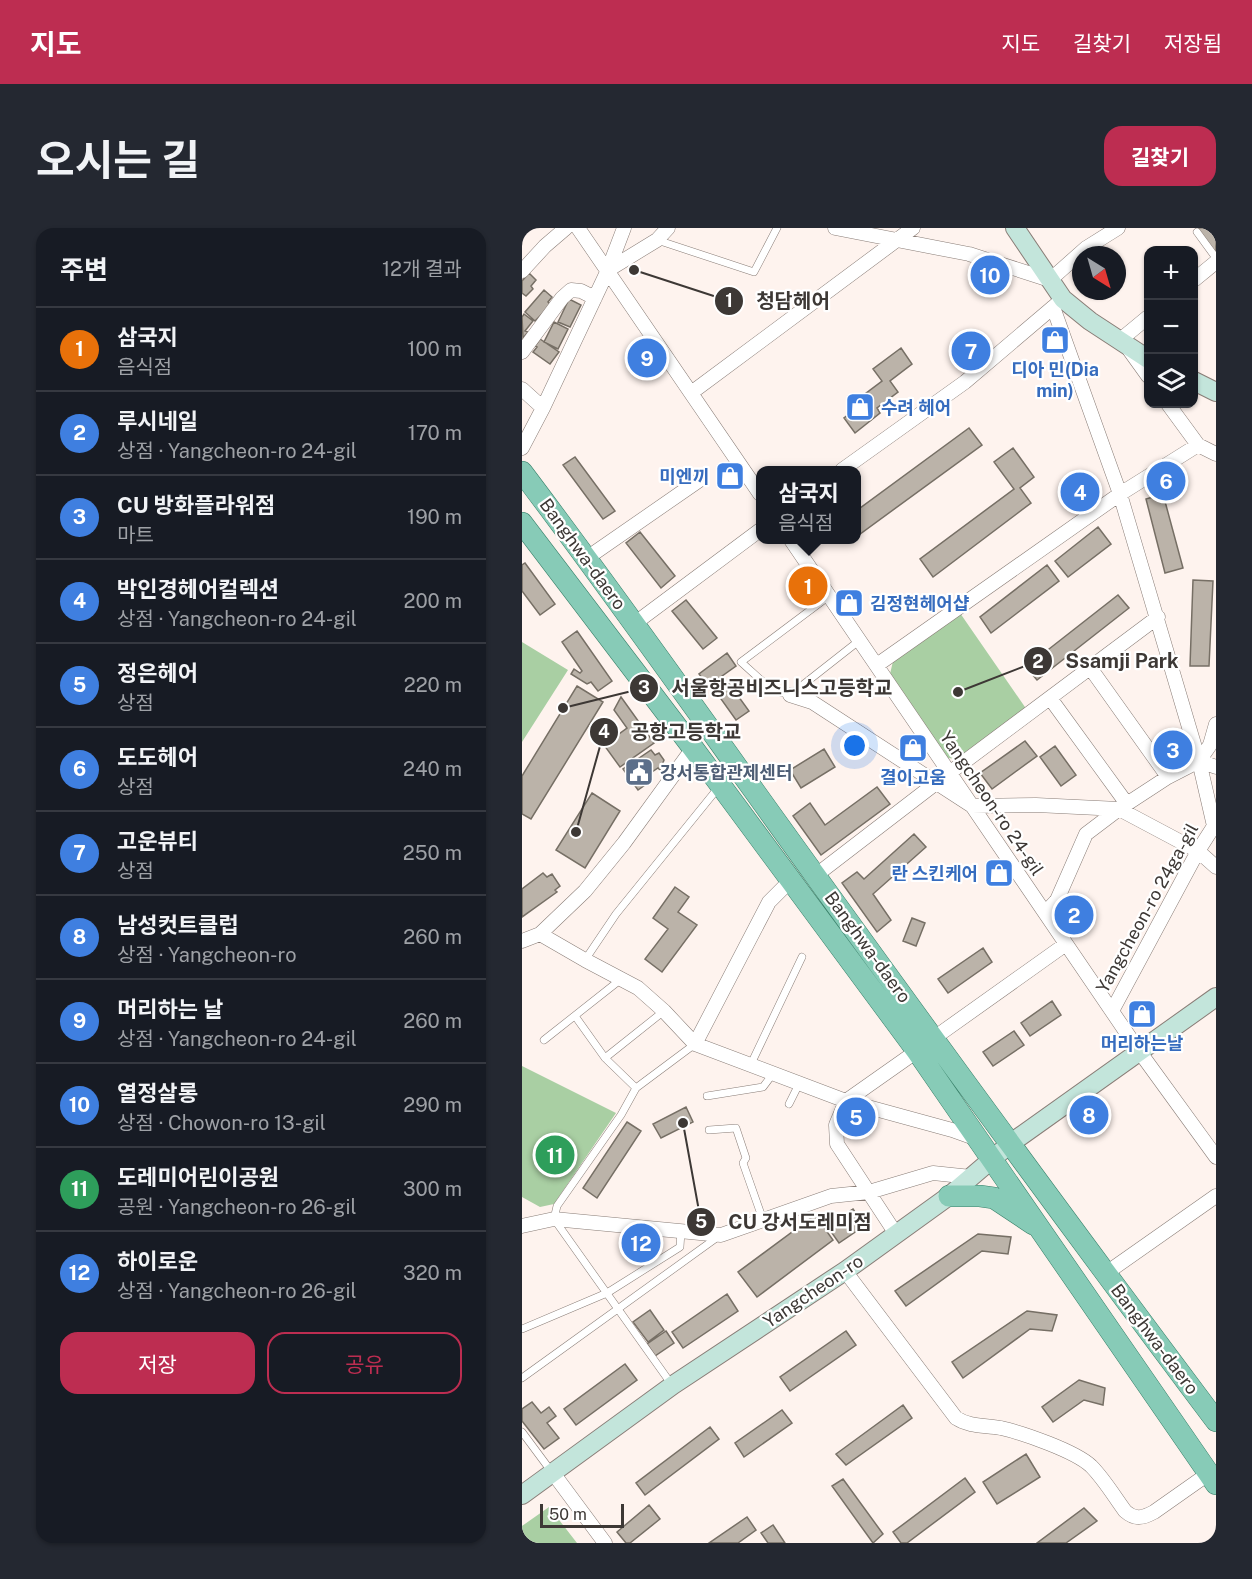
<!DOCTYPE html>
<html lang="ko">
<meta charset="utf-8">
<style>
:root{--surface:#171b24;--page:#242831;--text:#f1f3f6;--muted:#9ea1a6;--line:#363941;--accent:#bd2d51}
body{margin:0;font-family:"Public Sans","Noto Sans KR",sans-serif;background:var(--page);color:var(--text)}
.controls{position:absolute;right:18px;top:18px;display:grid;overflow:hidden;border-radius:12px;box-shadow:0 2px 4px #0004}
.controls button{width:54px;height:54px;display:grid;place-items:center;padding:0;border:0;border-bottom:2px solid var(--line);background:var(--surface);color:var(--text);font:30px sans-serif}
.compass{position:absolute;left:550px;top:18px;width:54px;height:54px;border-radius:50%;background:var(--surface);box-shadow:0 2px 4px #0004;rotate:143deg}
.scale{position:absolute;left:18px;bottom:15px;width:84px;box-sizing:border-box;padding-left:6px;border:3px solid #3d3835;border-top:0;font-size:16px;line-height:21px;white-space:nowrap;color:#3d3835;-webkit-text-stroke:4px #fff;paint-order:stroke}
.you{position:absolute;left:333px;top:518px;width:21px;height:21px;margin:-15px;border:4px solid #fff;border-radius:50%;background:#1a73e8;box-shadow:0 0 0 9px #1a73e833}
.badge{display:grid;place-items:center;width:39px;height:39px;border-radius:50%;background:var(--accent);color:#fff;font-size:20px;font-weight:700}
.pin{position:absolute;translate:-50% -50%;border:3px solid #fff;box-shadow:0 2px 6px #0006}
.popup{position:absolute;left:234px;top:238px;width:105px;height:78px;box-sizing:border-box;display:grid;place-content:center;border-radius:12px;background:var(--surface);filter:drop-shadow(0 2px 4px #0005);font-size:20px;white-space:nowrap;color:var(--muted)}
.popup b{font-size:22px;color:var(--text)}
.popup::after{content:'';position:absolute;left:50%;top:100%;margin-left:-12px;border:12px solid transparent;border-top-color:var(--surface)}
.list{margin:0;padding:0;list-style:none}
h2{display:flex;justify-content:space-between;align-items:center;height:78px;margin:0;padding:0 24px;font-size:26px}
h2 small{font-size:20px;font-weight:400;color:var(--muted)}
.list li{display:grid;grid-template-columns:39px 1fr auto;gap:18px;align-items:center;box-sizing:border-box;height:84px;padding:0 24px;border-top:2px solid var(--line)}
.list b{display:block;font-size:22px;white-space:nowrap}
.list p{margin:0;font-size:20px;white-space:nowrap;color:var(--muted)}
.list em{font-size:20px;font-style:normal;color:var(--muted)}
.actions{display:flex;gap:12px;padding:18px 24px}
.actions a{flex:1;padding:14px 0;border:2px solid var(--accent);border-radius:18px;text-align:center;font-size:21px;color:var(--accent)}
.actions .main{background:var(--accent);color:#fff}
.icon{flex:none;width:33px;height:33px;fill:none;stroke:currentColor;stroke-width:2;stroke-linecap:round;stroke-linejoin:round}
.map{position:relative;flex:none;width:694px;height:1315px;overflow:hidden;border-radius:18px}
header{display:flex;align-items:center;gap:36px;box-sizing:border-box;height:84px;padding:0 30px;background:var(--accent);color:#fff}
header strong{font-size:28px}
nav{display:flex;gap:33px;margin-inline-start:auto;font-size:21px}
.intro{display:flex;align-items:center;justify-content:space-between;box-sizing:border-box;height:144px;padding:0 36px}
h1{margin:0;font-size:42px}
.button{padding:15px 27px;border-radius:18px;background:var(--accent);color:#fff;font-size:21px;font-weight:700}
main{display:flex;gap:36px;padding:0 36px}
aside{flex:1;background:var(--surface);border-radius:18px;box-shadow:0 2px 4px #0004}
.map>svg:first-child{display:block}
.green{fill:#a9cfa3}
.building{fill:#bbb3a9;stroke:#766f65;stroke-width:1.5}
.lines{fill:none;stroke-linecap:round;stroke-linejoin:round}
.lane-casing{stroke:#897d77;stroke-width:8}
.street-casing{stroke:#897d77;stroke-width:15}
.secondary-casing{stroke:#897d77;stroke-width:20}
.primary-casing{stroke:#39816a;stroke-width:22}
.lane{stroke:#fff;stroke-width:7}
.street{stroke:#fff;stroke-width:14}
.secondary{stroke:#c3e5db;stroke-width:18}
.primary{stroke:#87cbb7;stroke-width:21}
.labels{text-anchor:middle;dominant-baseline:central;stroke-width:4.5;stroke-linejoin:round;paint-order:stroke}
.shop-label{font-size:18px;font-weight:bold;fill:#366cbe;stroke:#fff}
.street-label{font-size:18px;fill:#3d3835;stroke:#fff}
.service-label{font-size:18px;font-weight:bold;fill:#4e5e75;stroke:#fff;text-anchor:start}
.leader{fill:none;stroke:#3d3835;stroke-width:2}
.callout-dot{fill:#3d3835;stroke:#fff;stroke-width:2}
.mark-label{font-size:18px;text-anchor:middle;font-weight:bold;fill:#fff}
.callout-label{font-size:20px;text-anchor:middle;font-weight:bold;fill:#3d3835;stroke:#fff;stroke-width:4.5;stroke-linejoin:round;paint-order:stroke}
</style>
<header>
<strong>지도</strong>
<nav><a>지도</a><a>길찾기</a><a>저장됨</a></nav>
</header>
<div class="intro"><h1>오시는 길</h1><a class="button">길찾기</a></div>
<main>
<aside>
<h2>주변<small>12개 결과</small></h2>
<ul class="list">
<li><span class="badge" style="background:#e8710a">1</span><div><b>삼국지</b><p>음식점</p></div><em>100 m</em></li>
<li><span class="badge" style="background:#3f7fe0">2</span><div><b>루시네일</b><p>상점 · Yangcheon-ro 24-gil</p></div><em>170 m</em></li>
<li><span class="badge" style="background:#3f7fe0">3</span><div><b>CU 방화플라워점</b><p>마트</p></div><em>190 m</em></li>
<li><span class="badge" style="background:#3f7fe0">4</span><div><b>박인경헤어컬렉션</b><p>상점 · Yangcheon-ro 24-gil</p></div><em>200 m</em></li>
<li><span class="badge" style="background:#3f7fe0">5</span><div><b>정은헤어</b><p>상점</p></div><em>220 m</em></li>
<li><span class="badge" style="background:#3f7fe0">6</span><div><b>도도헤어</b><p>상점</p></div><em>240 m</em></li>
<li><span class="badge" style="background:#3f7fe0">7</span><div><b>고운뷰티</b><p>상점</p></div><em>250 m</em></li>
<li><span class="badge" style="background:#3f7fe0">8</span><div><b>남성컷트클럽</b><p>상점 · Yangcheon-ro</p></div><em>260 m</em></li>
<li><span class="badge" style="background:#3f7fe0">9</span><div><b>머리하는 날</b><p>상점 · Yangcheon-ro 24-gil</p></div><em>260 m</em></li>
<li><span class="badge" style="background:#3f7fe0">10</span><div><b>열정살롱</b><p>상점 · Chowon-ro 13-gil</p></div><em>290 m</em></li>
<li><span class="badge" style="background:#2e9e5b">11</span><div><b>도레미어린이공원</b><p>공원 · Yangcheon-ro 26-gil</p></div><em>300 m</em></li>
<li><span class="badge" style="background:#3f7fe0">12</span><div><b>하이로운</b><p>상점 · Yangcheon-ro 26-gil</p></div><em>320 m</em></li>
</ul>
<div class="actions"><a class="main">저장</a><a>공유</a></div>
</aside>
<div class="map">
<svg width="694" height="1315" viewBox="0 0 694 1315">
<rect width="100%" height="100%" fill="#fef3ee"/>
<path class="green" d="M438,385l67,97 -66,49 -15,-1 -56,-84 4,-17z
M0,414l46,28 -46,72z
M0,838l94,47 -62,91 -14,3 -18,-10z
M27,1279l28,36h-55v-17z"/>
<path class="building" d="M676,0h18v25l-19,-24z
M7,45l7,7 -5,6 2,3 -7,7 -4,-3v-12z
M22,62l8,7 -4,5 3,3 -16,16 -10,-9z
M47,71l12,6 -11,22 -12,-5z
M2,86l9,7 -8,10 3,1 -5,6 -1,-21z
M32,94l14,7 -10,20 -14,-7z
M18,111l19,13 -9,12 -17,-12 4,-5 -2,-1z
M379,120l11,16 -22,17 8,11 -21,16 3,5 -25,20 -11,-15 21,-16 -4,-5 21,-16 -9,-12z
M447,200l13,17 -126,92v-26z
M491,220l21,29 -14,11 11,15 -98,74 -13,-18 94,-70 -20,-27z
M53,229l40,54 -12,8 -40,-54z
M641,266l20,74 -18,5 -19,-74z
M576,299l13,17 -43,33 -13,-16z
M118,304l35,44 -14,12 -35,-45z
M3,335l30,41 -15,11 -18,-24v-26z
M525,337l12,16 -68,52 -11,-16z
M282,352l10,14v4l-9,8 -6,-3 -9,-12z
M671,352l20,1 -4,85h-19z
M596,367l11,13 -92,72 -11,-13z
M164,372l31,38 -14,11 -31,-38z
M55,403l35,50 -14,10 -7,-9 -4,2 -16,-10 3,-5 6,4 2,-2 -20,-29z
M205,425l9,13 -28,20 -9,-12z
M206,454l21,29 -13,9 -20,-28z
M55,458l26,16 -72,117 -9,-5v-38z
M99,469l33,46 -34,24 -16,-22 23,-17 -13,-18z
M503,513l12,15 -45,33 -12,-16z
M533,518l21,29 -15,11 -21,-29z
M302,521l11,18 -34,21 -11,-18z
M129,522l4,5 4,-2 5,7 -4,10 -2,-2 -9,6 3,6 -14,10 -15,-21z
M355,559l13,17 -69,51 -28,-39 17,-13 15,22z
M70,565l28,18 -35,57 -29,-18z
M392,606l12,13 -53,47 18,26 -14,12 -35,-49 15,-11 7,7z
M21,645l4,4 5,-3 8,12 -5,4 2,2 -35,25v-28z
M153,659l14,10 -11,15 19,13 -35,47 -17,-13 23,-30 -15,-11z
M390,690l13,5 -9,23 -13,-5z
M461,720l9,14 -44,31 -10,-14z
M530,773l9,14 -31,21 -9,-13z
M492,803l10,14 -31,21 -10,-14z
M164,879l7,15 -32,16 -8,-14z
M105,894l14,9 -44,67 -14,-10z
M331,981l11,17 -25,17 -12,-17z
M293,987l18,25 -76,57 -19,-25z
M456,1006l33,3 -3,17 -26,-3 -76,55 -11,-15z
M205,1066l11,17 -55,37 -11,-16z
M128,1082l14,20 -16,12 -15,-20z
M505,1083l30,4 -5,16 -22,-2 -67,49 -11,-16z
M144,1103l8,12 -19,13 -8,-12z
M324,1103l10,14 -66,46 -10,-14z
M103,1136l12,16 -61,45 -12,-16z
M557,1152l26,8 -2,17 -19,-5 -31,22 -11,-15z
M10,1174l9,11 8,-6 7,9 -9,7 12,15 -15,11 -22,-28v-12z
M381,1177l9,13 -66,47 -10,-11z
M260,1182l10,13 -48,34 -9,-14z
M188,1199l9,12 -74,56 -9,-12z
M504,1226l14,23 -43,27 -14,-22z
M443,1250l10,14 -68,51h-6l-8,-11z
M321,1251l40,55 -10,9 -41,-57z
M127,1277l11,14 -30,24h-4l-9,-11z
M562,1280l13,13 -31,22h-29z
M225,1289l9,13 -18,13h-29z
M251,1297l12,18h-17l-7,-10z"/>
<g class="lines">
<g class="lane-casing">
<path id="lane" d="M675,4l19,26
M135,12l97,32 23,-44
M307,368l-88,66 31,28 18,5 70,-55
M63,732l31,-46 102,-126
M53,788l30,42 31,30
M22,812l76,-60
M83,830l59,-47
M229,836l51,-107
M185,868l56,-9 9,-12
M267,876l10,-20
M187,902l27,-2 10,30 -3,5 20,57
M0,1101l85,-36 73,-46 1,-16
M0,1150l197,-142
M150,1157l-118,-166 3,-13 64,-91 15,-27 59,-44
M0,1204l29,39"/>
</g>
<g class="street-casing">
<path id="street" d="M56,0l182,266
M313,0l134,26 81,26 36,-32 32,-20
M86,42l16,-42
M0,43l23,-25 21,-18
M672,52l22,-18
M531,79l67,187 79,267 15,65 -16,25 -86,160
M597,113l29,-24
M608,123l18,25
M0,124l40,-54 9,-8 10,1 14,7
M0,161l21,19
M169,165l222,-165
M646,176l30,41
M0,220l21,-40 65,-138 49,-30 11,-12
M320,242l123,-88 93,-79
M269,312l348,511 77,106
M65,330l114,-79
M112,396l126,-94
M355,437l243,-171 78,-49 18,9
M569,441l77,108
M268,467l22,7 160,104 64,-1 83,4 79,42 18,16
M528,470l77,106
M677,533l17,6
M293,648l121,-93 222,-166
M523,685l12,-13 29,-66 33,-25 49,-32 31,-16 11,-16 6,-21
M18,706l45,26 53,28 26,23 31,33 151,57 106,29 25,9
M0,713l18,-7 45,-43 39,-48 69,-95
M412,810l132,-94
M173,816l74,-142 22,-22
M0,998l32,-7 167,16 110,-39 38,-4 64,-19 38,4
M374,1006l-59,-90 -1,-19 10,-24 71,-50
M323,1043l111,147c14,9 29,7 45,10 22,5 74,23 90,38 13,13 23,30 34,45 10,9 18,7 29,1l54,-38
M583,1046l111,-78
M31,1245l52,70"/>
</g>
<g class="secondary-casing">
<path id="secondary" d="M493,0l48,71 27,22 58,38
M672,153l22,11
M0,1267l151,-110 172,-114 104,-75 62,-53 205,-146"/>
</g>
<g class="primary-casing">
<path id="primary" d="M0,244c100,132 195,268 292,402 132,183 266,366 402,547
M0,295l171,225 224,303 299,433
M427,968h31l14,2 39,26"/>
</g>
<use href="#lane" class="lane"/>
<use href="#street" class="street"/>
<use href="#secondary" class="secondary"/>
<use href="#primary" class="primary"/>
</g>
<defs>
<g id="shop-square" transform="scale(1.5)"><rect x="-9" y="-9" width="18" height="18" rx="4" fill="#3f7fe0" stroke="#fff"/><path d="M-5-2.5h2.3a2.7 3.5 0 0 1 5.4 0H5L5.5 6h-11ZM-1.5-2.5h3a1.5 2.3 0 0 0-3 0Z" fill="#fff"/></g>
<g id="civic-square" transform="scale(1.5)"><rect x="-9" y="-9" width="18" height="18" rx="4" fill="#5c6f8a" stroke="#fff"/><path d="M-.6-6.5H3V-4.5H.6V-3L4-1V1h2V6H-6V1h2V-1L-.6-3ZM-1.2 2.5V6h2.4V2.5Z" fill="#fff"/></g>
</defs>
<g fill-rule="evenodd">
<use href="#shop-square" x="533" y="112"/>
<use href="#shop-square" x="338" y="179"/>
<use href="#shop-square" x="208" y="248"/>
<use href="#shop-square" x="327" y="375"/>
<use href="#shop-square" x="391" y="520"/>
<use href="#civic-square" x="117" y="544"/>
<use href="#shop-square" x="477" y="645"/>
<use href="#shop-square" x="620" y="786"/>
</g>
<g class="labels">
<g class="shop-label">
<text x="533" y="141">디아 민(Dia<tspan x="533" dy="21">min)</tspan></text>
<text x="359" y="179" text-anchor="start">수려 헤어</text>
<text x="187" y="248" text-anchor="end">미엔끼</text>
<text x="348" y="375" text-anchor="start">김정현헤어샵</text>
<text x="391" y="549">결이고움</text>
<text x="456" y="645" text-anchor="end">란 스킨케어</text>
<text x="620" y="815">머리하는날</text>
</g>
<g class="street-label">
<text transform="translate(61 326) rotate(54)">Banghwa-daero</text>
<text transform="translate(470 575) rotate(56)">Yangcheon-ro 24-gil</text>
<text transform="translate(625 680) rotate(-61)">Yangcheon-ro 24ga-gil</text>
<text transform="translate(346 719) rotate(54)">Banghwa-daero</text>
<text transform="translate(291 1063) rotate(-34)">Yangcheon-ro</text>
<text transform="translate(633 1111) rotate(53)">Banghwa-daero</text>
</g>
<g class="service-label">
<text x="138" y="544">강서통합관제센터</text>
</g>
</g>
<path class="leader" d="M112 42L207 73M436 464L516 433M41 480L122 460M54 604L82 504M161 895L179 994"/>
<g class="callout-dot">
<circle cx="112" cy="42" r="6"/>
<circle cx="436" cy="464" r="6"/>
<circle cx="41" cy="480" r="6"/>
<circle cx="54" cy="604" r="6"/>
<circle cx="161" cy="895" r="6"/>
<circle cx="207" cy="73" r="15"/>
<circle cx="516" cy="433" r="15"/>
<circle cx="122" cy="460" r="15"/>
<circle cx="82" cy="504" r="15"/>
<circle cx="179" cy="994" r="15"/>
</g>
<g class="mark-label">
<text x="207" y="79">1</text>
<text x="516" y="440">2</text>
<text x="122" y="466">3</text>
<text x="82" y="510">4</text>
<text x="179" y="1000">5</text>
</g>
<g class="callout-label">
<text x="271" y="80">청담헤어</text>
<text x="600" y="440">Ssamji Park</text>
<text x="260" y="467">서울항공비즈니스고등학교</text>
<text x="164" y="511">공항고등학교</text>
<text x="278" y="1001">CU 강서도레미점</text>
</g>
</svg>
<div class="controls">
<button>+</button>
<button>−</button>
<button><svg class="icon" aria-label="layers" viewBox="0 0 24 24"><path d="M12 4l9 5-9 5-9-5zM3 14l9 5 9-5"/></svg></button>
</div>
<svg class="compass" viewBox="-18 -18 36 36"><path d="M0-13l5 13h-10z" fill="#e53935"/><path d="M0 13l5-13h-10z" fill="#9ea1a6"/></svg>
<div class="scale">50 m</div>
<div class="you"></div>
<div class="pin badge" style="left:286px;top:358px;background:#e8710a">1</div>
<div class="popup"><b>삼국지</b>음식점</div>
<div class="pin badge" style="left:552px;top:687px;background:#3f7fe0">2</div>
<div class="pin badge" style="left:651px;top:522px;background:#3f7fe0">3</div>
<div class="pin badge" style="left:558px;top:264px;background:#3f7fe0">4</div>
<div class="pin badge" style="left:334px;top:889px;background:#3f7fe0">5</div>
<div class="pin badge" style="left:644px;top:253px;background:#3f7fe0">6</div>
<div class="pin badge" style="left:449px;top:123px;background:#3f7fe0">7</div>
<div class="pin badge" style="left:567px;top:887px;background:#3f7fe0">8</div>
<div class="pin badge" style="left:125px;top:130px;background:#3f7fe0">9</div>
<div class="pin badge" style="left:468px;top:47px;background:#3f7fe0">10</div>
<div class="pin badge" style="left:33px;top:927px;background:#2e9e5b">11</div>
<div class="pin badge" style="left:119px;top:1015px;background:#3f7fe0">12</div>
</div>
</main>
